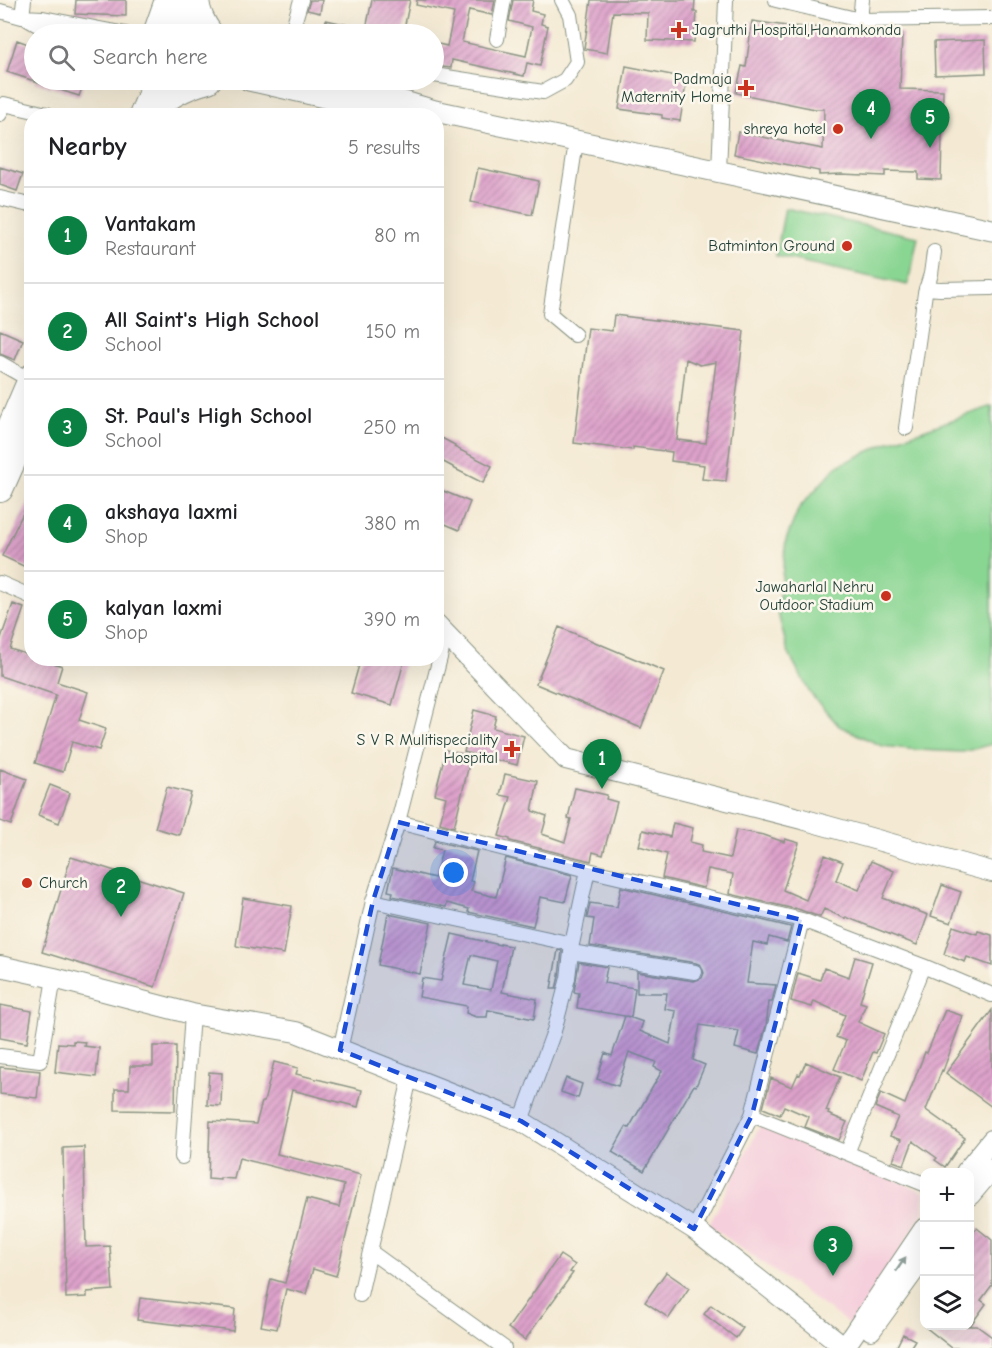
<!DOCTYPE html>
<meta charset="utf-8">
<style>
:root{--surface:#fff;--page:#f6f6f6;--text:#202124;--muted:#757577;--line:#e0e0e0;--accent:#0b8043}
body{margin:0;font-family:"Comic Neue",sans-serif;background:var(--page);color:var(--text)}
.controls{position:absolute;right:18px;bottom:18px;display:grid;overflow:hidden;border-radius:12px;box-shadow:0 6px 24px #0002}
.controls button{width:54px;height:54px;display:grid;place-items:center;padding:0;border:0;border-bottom:2px solid var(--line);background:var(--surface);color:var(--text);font:30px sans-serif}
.you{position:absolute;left:454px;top:873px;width:21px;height:21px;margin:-15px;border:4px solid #fff;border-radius:50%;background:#1a73e8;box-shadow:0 0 0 9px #1a73e833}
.badge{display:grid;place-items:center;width:39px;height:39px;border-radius:50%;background:var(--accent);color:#fff;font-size:20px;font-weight:700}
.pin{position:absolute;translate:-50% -50px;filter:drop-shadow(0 2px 3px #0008)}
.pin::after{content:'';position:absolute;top:32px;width:21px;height:18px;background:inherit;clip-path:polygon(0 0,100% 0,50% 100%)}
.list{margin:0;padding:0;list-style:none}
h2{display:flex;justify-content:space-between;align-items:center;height:78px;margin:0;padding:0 24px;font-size:26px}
h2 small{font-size:20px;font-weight:400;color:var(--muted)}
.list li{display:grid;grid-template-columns:39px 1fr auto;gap:18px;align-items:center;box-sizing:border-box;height:96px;padding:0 24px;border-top:2px solid var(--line)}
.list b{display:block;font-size:22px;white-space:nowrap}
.list p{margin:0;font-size:20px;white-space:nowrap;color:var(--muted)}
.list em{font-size:20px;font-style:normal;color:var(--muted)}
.icon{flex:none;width:33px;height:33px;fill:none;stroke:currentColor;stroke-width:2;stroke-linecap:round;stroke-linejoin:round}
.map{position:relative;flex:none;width:992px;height:1348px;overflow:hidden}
.search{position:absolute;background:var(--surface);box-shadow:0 6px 24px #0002;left:24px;top:24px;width:420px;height:66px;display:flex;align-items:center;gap:15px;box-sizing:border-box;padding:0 21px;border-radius:33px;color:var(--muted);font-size:22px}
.panel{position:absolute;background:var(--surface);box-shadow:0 6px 24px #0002;left:24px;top:108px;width:420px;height:558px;border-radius:24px}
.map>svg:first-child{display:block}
.built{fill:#f5cfdc}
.green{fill:#89d592;stroke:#548963;stroke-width:1.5}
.building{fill:url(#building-hatch);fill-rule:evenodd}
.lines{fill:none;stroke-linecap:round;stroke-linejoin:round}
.street-casing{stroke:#8a9484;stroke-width:16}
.secondary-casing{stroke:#8a9484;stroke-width:22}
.primary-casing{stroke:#8a9484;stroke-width:23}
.highway-casing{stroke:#8a9484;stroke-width:28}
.street{stroke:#fff;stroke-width:14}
.secondary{stroke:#fff;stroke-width:20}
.primary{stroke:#fff;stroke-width:21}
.highway{stroke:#fff;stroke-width:26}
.oneway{fill:#8f9e9a}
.marked{fill:#1d4ed8;fill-opacity:0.2;stroke:#1d4ed8;stroke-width:4.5;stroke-dasharray:12 8;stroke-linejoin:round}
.poi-dot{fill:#c8321e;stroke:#fbf7ec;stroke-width:2}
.labels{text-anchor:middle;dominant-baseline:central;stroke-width:5;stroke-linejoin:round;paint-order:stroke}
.poi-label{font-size:16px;fill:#1f3d34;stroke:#fbf7ec;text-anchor:end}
</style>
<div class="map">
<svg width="992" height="1348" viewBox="0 0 992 1348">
<defs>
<pattern id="building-hatch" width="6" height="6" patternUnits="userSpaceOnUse" patternTransform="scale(1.5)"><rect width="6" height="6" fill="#dea2cb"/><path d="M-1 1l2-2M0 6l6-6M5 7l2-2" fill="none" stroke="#b385a6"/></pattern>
</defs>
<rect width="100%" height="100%" fill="#fbf7ec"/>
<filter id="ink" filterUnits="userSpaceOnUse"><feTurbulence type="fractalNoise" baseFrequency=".0167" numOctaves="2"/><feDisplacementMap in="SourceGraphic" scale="12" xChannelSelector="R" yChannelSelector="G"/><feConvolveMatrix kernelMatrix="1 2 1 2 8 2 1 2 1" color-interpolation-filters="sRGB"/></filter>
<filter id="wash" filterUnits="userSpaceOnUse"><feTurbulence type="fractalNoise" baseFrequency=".008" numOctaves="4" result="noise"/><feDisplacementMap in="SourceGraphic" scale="24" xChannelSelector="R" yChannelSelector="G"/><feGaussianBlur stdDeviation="1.35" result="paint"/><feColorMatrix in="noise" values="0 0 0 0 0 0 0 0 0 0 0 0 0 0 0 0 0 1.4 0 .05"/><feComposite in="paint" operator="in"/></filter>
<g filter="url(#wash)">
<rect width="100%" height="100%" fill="#f4ead4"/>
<path class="built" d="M761,1124l46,18 117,50v20l-72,114 -143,-101z"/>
<path class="green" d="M785,208l133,29 -10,48 -132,-29z
M992,406v338l-29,8 -45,-2 -36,-4 -43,-20 -29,-33 -22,-41 -10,-39 8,-73 13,-32 38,-42 52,-24z"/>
<g id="blocks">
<path class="building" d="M76,0h50v16l-51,-2z
M310,0h12l-2,13 -13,-3z
M372,0h38l-7,34h-81l4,-14 40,9z
M417,0h78l-3,15 -23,-5 -7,32 64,14 6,-29 -23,-6 4,-21h20l-2,11 12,3 -2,10 7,2 -8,40 -13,-3 -3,13 -72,-16 -1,8 -17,-2v-23l13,3 7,-33 -38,-8z
M591,0h104l-1,12h3l-1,14h-1l-1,16 -47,-2 1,-27 -35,-1 -6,41 -23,-4z
M752,21l35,5 44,2v4l71,1 -2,56 43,1 -2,90 -23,-1v-7l-33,-1v5l-44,-2 -22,1v-4l-85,-17 4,-22 85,17 1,-40h-9l-79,-16 6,-27 4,1z
M17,40l17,6v35l-27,-9z
M985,40l1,33 -51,2 -1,-33z
M626,66l61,12 -7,43 -18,-3v-3l-43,-6z
M36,80h49l-6,16 -44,-14z
M0,167l23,7 -6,17 -17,-6z
M478,168l61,13 -7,34 -61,-13z
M614,315l130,16 -18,150 -24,-2 2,-14 -33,-4 1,-9 -39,-5v3l-59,-7 14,-115 24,3zM686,359l14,6 16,-3 -10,81 -29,-3z
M0,330l23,10 -8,20 -15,-6z
M436,435l19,10 -1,2 38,19 -9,17 -30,-15v-1l-17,-9z
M436,488l34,14 -11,28 -23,-10z
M32,495v75l-30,-14z
M13,604l11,4 -14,41 22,7v2h6l24,8 -5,16 31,10 -9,28 27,9 -7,21 -27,-8 -9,30 -28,-9 21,-68 -56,-19v-35z
M559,627l105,44 -23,57 -105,-44z
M361,658h44l-13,47 -41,-12z
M474,710l22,6 -3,12 31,8 -7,29 -53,-13z
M446,750l25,6 -17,71 -14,-4 6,-26 -11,-3z
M0,769l27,10 -16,46 -11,-4z
M505,774l33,7 -6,30 15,5 -5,18 23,8 6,-23 -3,-1 7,-30 32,7 -1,4 11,3 -14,53 -10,-3 -2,9 -81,-20v-2l-11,-3 12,-39 -11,-2z
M50,785l20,8 -11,30 -21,-8z
M167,787l24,6 -12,42 -24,-7z
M673,823l20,5 -3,14 12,3 -1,7 29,6 6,-28 28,5 20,7 1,-3 14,4 -16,47 23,10 19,-45 18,7 -7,18 23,10 12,-29 23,10 -11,27 45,17 -11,30 -71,-28v2l-22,-10 -4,8 -25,-9v1l-65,-15 3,-20 -25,-5 -4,19 -42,-10 5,-24 -28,-8 4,-16 27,7z
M435,841l42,10 -7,30 4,1 -3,9 25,6 10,-39 66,17 -7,27 -25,-5 -7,29 -65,-14 1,-3 -22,-6 -1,4 -54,-11 1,-4 -5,-1 5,-23 42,10 7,-28 -9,-2z
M71,857l113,36 -29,94 -113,-35z
M942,885l19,7 -10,31 -20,-7z
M621,887l170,40 -4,15 -18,-5 -2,8 -14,-3 -6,41 29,2 -4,17h-3l-3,24 -8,28 -23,-6 4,-17 -39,-6 -7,35 12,5 -9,21 -2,-1 -50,86 -32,-19 14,-25 3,1 33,-57 -8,-4 2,-5 -27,-10 -11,34 -21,-7 8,-26 7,3 13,-40 -48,-8 2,-15 -5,-1 5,-30 28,5 -3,16 31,5 -4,29 -5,-1 17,6 -3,9 30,13 6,-33 -11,-2 2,-16h-30v-21l57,9 8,-3 2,-5 -3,-8 -5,-2 -106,-17 4,-27 -7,-1 3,-15 27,4z
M243,898l49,8 -8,48 -48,-8z
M388,914l43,9 -11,51 -42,-9z
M953,926l24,8 1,-3 14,4v31l-25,-9 -2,5 -21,-8z
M452,934l48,11v-1l11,2 -9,46 35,7 -3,20 -46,-9 -1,7h-11l-10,-4 1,-7 -48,-9 3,-19 19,3zM471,955l26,6 -6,29 -27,-5z
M558,950l4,1 -3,25 -3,13h-5z
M855,957l17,5 -12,40 6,2 -8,18 26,12 -8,19 -3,-1 -12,29 -27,-12 12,-28 -10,-4 9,-22 -31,-14 -2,6 -21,-6 7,-28 22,7 4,-12 25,9z
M0,1005l32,6 -5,32 -27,-5z
M945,1010l18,6 -20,55 -1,-1 -16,40 39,28 -20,29 -10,-7 2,-2 -24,-17 -9,24 -11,-4 8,-21 -11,-4 8,-19 -23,-10 6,-14 24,11 20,-52 2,1z
M992,1010v97l-46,-34z
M73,1041l12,1 -1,4 15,2 -3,29 -41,-5 3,-29 15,1z
M153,1046h23l-1,65 -60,-1v-21h14l1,-23h23z
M274,1062l24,6 -2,6 66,16 -4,17 -66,-17 -15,64 84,21 -25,101 -23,-7 -7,25 -20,-5 -9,40 -16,-3 10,-47 14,4 22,-84 32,8 5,-22 -105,-27 -5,21 -14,-1v2l-12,-1 2,-58 46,3 6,-22h2z
M806,1062l34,15 -14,34 3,1 -1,2 19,8 -8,18 -34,-13 4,-10 -25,-11 -4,9 -17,-7 8,-30 21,9 6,-13 2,1z
M0,1067l40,4 -3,27 -37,-4z
M209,1072l13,1 -1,33 -14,-1z
M566,1078l16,6 -4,14 -17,-6z
M84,1147l2,100 24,-1 3,44 -26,2v5l-21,1 -3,-150z
M977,1228l15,12v45l-11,15 5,4 -16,22h7l15,11v11h-40l-28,-22h45v-89z
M560,1255l15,10 -5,7 3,1 -48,67 -17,-12z
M666,1272l23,16 -20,30 -24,-16z
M140,1298l95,11 -2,22 -96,-11z
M711,1305l32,23 -7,10 -32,-24z
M903,1334l12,6 -5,8h-14z"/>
</g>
</g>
<g filter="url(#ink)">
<use href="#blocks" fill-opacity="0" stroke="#8a9484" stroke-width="1.5"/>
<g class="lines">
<g class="street-casing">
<path id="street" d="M776,0l84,20 132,-2
M0,11l22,6 21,1 83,16
M22,17l2,-17
M27,19l14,8 19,7
M860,20l2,-20
M291,34l10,-34
M497,39l7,-39
M434,75l109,17 22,-12 12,-18 -7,-47 -8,-15
M0,114l4,-10 43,10
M719,172l7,-172
M0,198l25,6
M926,288l14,1 52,-1
M575,335l-25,-21 26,-172
M0,363l30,17
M906,428l19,-135 6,-19 3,-22
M0,583l32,14
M446,634l-48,188 190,48 214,50
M373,901l199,43 -4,34 -14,53 -33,90
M572,944l16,-74
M571,952l124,20
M923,966l-76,187 77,31
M340,1050l33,-149 25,-79
M0,1056l40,5 14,-83
M752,1115l95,38
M182,1157l10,-143
M694,1229l58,-114 50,-195 121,46 69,29
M371,1252l133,96
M360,1295l50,-217"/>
</g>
<g class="secondary-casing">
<path id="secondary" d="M436,624l130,135 236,60 190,53
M0,966l54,12 138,36 104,18 225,89 173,108 152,119
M966,1172l26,-32
M970,1195l22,-26
M871,1330l53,-73
M844,1348l80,-119"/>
</g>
<g class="primary-casing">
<path id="primary" d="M249,80l106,24 37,4
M319,80l41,9 75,22 557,119"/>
</g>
<g class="highway-casing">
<path id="highway" d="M196,0c1,12 7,25 14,34
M156,34l12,-34
M176,34l12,-34
M142,116l15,-36
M148,116c15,-19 37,-30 60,-36
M0,452l32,-75
M0,489l24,-54"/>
</g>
<use href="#street" class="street"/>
<use href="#secondary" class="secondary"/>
<use href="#primary" class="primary"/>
<use href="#highway" class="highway"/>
</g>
<defs><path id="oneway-solid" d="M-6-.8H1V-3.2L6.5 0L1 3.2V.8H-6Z" transform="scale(1.5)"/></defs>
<use class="oneway" href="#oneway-solid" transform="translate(901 1264) rotate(-56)"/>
</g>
<path class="marked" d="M398,822l404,98 -50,195 -58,114 -173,-108 -181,-71 33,-149z"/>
<g class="poi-dot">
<path d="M676 21h6v6h6v6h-6v6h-6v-6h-6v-6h6z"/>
<path d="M743 79h6v6h6v6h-6v6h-6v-6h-6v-6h6z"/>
<circle cx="838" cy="129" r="6"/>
<circle cx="847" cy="246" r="6"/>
<circle cx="886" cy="596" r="6"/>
<path d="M509 740h6v6h6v6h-6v6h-6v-6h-6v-6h6z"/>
<circle cx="27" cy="883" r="6"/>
</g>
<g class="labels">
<g class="poi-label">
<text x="692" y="30" text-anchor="start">Jagruthi Hospital,Hanamkonda</text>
<text x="732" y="79">Padmaja<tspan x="732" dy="18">Maternity Home</tspan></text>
<text x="826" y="129">shreya hotel</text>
<text x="835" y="246">Batminton Ground</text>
<text x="874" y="587">Jawaharlal Nehru<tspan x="874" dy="18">Outdoor Stadium</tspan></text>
<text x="498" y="740">S V R Mulitispeciality<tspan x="498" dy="18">Hospital</tspan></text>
<text x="39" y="883" text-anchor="start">Church</text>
</g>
</g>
</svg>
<div class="controls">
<button>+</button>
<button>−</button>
<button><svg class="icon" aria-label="layers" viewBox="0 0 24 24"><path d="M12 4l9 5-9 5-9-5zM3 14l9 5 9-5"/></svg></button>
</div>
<div class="you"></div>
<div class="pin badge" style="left:602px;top:789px">1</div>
<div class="pin badge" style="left:121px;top:917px">2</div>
<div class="pin badge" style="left:833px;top:1276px">3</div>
<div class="pin badge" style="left:871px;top:139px">4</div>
<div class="pin badge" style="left:930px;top:148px">5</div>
<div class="search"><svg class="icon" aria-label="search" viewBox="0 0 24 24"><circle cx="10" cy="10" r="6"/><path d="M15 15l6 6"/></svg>Search here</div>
<section class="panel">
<h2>Nearby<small>5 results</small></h2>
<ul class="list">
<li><span class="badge">1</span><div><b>Vantakam</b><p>Restaurant</p></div><em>80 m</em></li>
<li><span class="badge">2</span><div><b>All Saint's High School</b><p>School</p></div><em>150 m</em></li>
<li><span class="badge">3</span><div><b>St. Paul's High School</b><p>School</p></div><em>250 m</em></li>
<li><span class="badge">4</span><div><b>akshaya laxmi</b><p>Shop</p></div><em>380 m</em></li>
<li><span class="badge">5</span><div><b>kalyan laxmi</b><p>Shop</p></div><em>390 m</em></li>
</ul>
</section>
</div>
